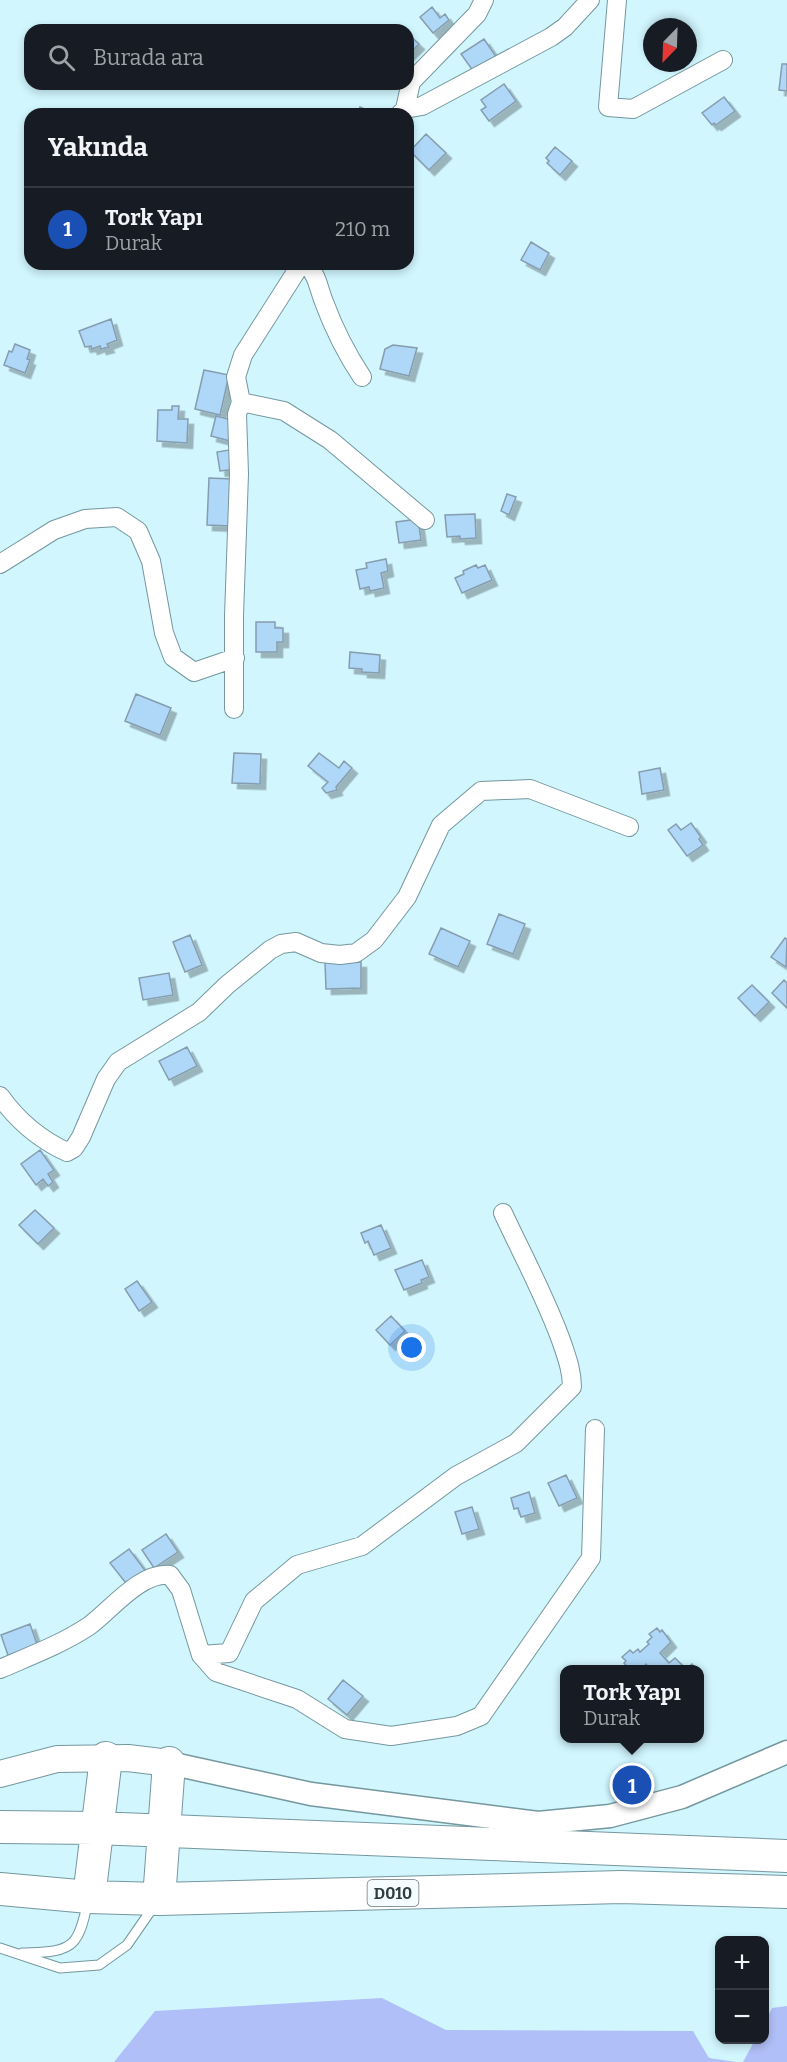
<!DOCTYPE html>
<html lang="tr">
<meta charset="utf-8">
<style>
:root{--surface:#171b24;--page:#20242c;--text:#f1f3f6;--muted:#9ea1a6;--line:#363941;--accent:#d89ab4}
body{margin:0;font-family:Bitter,serif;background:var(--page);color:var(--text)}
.controls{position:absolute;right:18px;bottom:18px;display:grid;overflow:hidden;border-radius:12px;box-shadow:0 3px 9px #0003}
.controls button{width:54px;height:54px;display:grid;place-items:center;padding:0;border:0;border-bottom:2px solid var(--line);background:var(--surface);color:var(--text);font:30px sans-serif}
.compass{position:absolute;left:643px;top:18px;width:54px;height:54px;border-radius:50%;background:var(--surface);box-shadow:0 3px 9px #0003;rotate:203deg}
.you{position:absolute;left:412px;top:1348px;width:21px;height:21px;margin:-15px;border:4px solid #fff;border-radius:50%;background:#1a73e8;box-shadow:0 0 0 9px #1a73e833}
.badge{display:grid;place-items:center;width:39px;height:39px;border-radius:50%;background:var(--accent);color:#fff;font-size:20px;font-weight:700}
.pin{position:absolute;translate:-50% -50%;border:3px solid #fff;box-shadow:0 2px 6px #0006}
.popup{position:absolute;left:560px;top:1665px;width:144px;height:78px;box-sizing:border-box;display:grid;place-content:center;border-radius:12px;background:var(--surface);filter:drop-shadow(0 2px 4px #0005);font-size:20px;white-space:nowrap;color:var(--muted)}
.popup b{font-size:22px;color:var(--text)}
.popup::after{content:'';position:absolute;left:50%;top:100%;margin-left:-12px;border:12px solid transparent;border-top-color:var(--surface)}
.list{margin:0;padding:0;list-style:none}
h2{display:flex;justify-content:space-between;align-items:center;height:78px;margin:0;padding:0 24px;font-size:26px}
h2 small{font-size:20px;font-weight:400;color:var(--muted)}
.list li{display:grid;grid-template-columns:39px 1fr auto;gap:18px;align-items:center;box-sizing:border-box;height:84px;padding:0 24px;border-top:2px solid var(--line)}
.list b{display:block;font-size:22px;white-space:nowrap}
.list p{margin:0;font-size:20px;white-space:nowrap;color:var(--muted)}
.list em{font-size:20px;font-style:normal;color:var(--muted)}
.icon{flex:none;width:33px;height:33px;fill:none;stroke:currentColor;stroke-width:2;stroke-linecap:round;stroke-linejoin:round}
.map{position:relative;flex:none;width:787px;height:2062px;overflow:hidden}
.search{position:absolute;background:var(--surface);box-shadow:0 3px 9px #0003;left:24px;top:24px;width:390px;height:66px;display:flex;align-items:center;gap:15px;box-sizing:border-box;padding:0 21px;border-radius:18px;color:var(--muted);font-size:22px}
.panel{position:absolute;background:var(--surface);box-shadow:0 3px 9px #0003;left:24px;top:108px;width:390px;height:162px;border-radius:18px}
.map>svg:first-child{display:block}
.water{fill:#b0bff7}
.building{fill:#afd7f7;stroke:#869db0;stroke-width:1.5;filter:url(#shadow)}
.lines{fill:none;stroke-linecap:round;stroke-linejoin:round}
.service-casing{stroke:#75979e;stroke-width:11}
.minor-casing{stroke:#75979e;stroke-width:20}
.tertiary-casing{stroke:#75979e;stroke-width:25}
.secondary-casing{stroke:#75979e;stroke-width:28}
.trunk-casing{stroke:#75979e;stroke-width:34}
.service{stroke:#fff;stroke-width:9}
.minor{stroke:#fff;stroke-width:18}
.tertiary{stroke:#fff;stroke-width:22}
.secondary{stroke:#fff;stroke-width:26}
.trunk{stroke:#fff;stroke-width:32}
.labels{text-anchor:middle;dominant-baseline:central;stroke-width:4.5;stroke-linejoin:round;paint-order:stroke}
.shield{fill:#f6fdfe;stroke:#6a7779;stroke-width:1.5}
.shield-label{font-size:16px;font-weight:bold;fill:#2e3d40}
</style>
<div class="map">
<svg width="787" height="2062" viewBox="0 0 787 2062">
<defs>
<filter id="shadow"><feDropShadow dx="5.5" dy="5.5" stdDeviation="0" flood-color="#0004"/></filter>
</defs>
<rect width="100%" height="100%" fill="#d1f6fe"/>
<path class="water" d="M382,1998l64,32 247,1 16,27 27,4h-622l41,-51z
M787,2006v56h-44l12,-22h9l1,-18 7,-14z"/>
<path class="building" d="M432,7l8,11 5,-4 4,6 -16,13 -13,-16z
M408,34l11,10 -11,11z
M484,39l13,19 -21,17 -15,-21z
M782,64h5v27l-8,-1z
M504,84l12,17 -27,20 -8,-11 5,-3 -5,-7z
M724,97l11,14 -19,14 -2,-2 -2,2 -10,-12z
M360,107l16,7h-19z
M426,134l20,19 -17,17 -19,-19z
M555,147l17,14 -12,14 -13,-12 2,-2 -3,-3z
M531,242l18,11 -9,17 -19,-10z
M111,319l6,21 -10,4 2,3 -8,2 -1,-3 -8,3 -1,-3 -6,1 -6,-16z
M15,344l15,6 -3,9 3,1 -5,13 -21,-8 5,-14 3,1z
M393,345l24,3 -8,28 -29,-7 5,-20z
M204,370l25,5 -9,40 -25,-6z
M172,406h7l-1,13h10l-1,24 -30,-2 1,-31h14z
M216,416l16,4 -2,21 -19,-5z
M235,449l2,20 -17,2 -3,-19z
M209,478l24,1 -2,47 -24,-1z
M507,494l9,3 -7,18 -8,-4z
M475,514l1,24 -16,1v-3l-13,1 -2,-22z
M418,519l3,21 -22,3 -3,-21z
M386,559l2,12 -7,2 3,15 -14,3 -1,-4 -9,2 -4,-19 11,-2 -1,-5z
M476,565l2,3 7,-3 7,15 -30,13 -7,-15 9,-4 -1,-3z
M256,622h19v6h8v14h-6v10h-21z
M350,652l30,3 -1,18 -17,-1v-3l-13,-1z
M136,694l35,14 -11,27 -35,-14z
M234,753l27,1 -1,30 -28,-1z
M319,753l20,15 5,-7 8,7 -16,19 1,3 -11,3 -4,-5 6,-6 -20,-16z
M660,768l4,22 -22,4 -3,-22z
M691,823l10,14 -2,2 4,6 -16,11 -19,-26 8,-6 5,6z
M499,914l26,10 -12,30 -26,-10z
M441,928l29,13 -12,26 -29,-13z
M190,935l12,30 -17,7 -12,-30z
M785,938l2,1 -1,28 -15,-10z
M325,962h36v26l-35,1z
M169,973l4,22 -30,5 -4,-22z
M784,980l3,3v25l-15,-15z
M752,985l17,17 -14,14 -17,-18z
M187,1047l10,19 -28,14 -10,-19z
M40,1150l14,20 -6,4 5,8 -5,4 -5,-7 -7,6 -15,-21z
M35,1210l19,18 -16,16 -19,-19z
M381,1225l10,23 -17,7 -6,-14 -3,2 -4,-10z
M422,1260l7,17 -8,3 1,3 -18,7 -9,-20z
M137,1281l15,21 -13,9 -14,-22z
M391,1316l14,15 -15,14 -14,-15z
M566,1475l11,23 -18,8 -11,-23z
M529,1492l6,21 -14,4 -3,-9 -4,1 -3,-11z
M472,1507l7,22 -17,5 -7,-22z
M166,1534l12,18 -24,16 -12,-18z
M129,1549l18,24 -18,14 -19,-24z
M30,1624l9,26 -29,11 -9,-26z
M657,1628l3,4 2,-2 9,12 -11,11 9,10 6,-5 11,11 6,-5 5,6h-46l-5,-6 -6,6h-10l-6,-7 2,-2 -4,-4 8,-7 3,3 5,-4 2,3 9,-8 -2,-2 5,-5 -3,-3z
M343,1680l20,16 -16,19 -19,-16z"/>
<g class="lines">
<g class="service-casing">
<path id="service" d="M0,1948l60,20 39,-3 28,-20 27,-39
M22,1953c14,-1 40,1 51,-11 9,-9 12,-29 15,-41"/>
</g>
<g class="minor-casing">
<path id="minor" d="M617,0l-9,107 25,2 90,-49
M405,109l17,-3 129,-69 14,-10 25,-27
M400,114l5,-5 6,-27 66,-68 7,-14
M307,264c11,13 11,23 17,38 10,27 22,51 38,75
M241,402l43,9 46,29 95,80
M0,564l54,-34 31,-11 32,-2 21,14 13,30 13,72 9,24 21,15 41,-14
M234,709v-93l5,-142 -2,-60 4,-12 -5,-25 7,-22 58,-91
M0,1096c17,24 41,44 67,56l7,-4 7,-11 25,-58 12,-17 81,-50 28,-27 43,-35 11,-6 15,-2 25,11 19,2 16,-2 18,-13 33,-43 34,-72 40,-34 49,-2 99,38
M201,1655l28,-2 25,-52 43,-36 65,-19 94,-70 60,-33 56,-56c0,-16 -5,-29 -10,-44 -16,-45 -39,-87 -59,-130
M0,1669c30,-13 62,-25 89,-43 23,-17 51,-54 81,-51l11,15 20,65 15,17 81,27 48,30 46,7 66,-10 24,-10 110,-158 4,-129"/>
</g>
<g class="tertiary-casing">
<path id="tertiary" d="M169,1763l142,31 227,29 72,-7 72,-19 105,-45"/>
</g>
<g class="secondary-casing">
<path id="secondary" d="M0,1774l57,-15 71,-1 41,5"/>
</g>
<g class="trunk-casing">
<path id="trunk" d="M0,1827l96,1 691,28
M0,1889l89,8 70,2 462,-12 166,5
M89,1897l17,-139
M159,1899l10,-136"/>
</g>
<use href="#service" class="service"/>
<use href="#minor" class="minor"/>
<use href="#tertiary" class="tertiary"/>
<use href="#secondary" class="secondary"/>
<use href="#trunk" class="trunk"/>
</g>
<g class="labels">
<rect class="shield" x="367.5" y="1880" width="51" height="26" rx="4.5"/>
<g class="shield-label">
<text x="393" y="1893">D010</text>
</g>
</g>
</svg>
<div class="controls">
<button>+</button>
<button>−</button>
</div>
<svg class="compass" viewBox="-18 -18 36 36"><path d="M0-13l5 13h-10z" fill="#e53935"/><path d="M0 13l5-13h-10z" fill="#9ea1a6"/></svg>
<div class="you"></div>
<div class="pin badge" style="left:632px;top:1785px;background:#1a4fb4">1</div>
<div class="popup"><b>Tork Yapı</b>Durak</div>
<div class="search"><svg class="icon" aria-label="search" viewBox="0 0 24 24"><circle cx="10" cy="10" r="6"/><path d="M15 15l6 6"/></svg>Burada ara</div>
<section class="panel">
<h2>Yakında<small></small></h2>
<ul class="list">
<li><span class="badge" style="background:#1a4fb4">1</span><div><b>Tork Yapı</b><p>Durak</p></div><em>210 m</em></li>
</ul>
</section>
</div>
